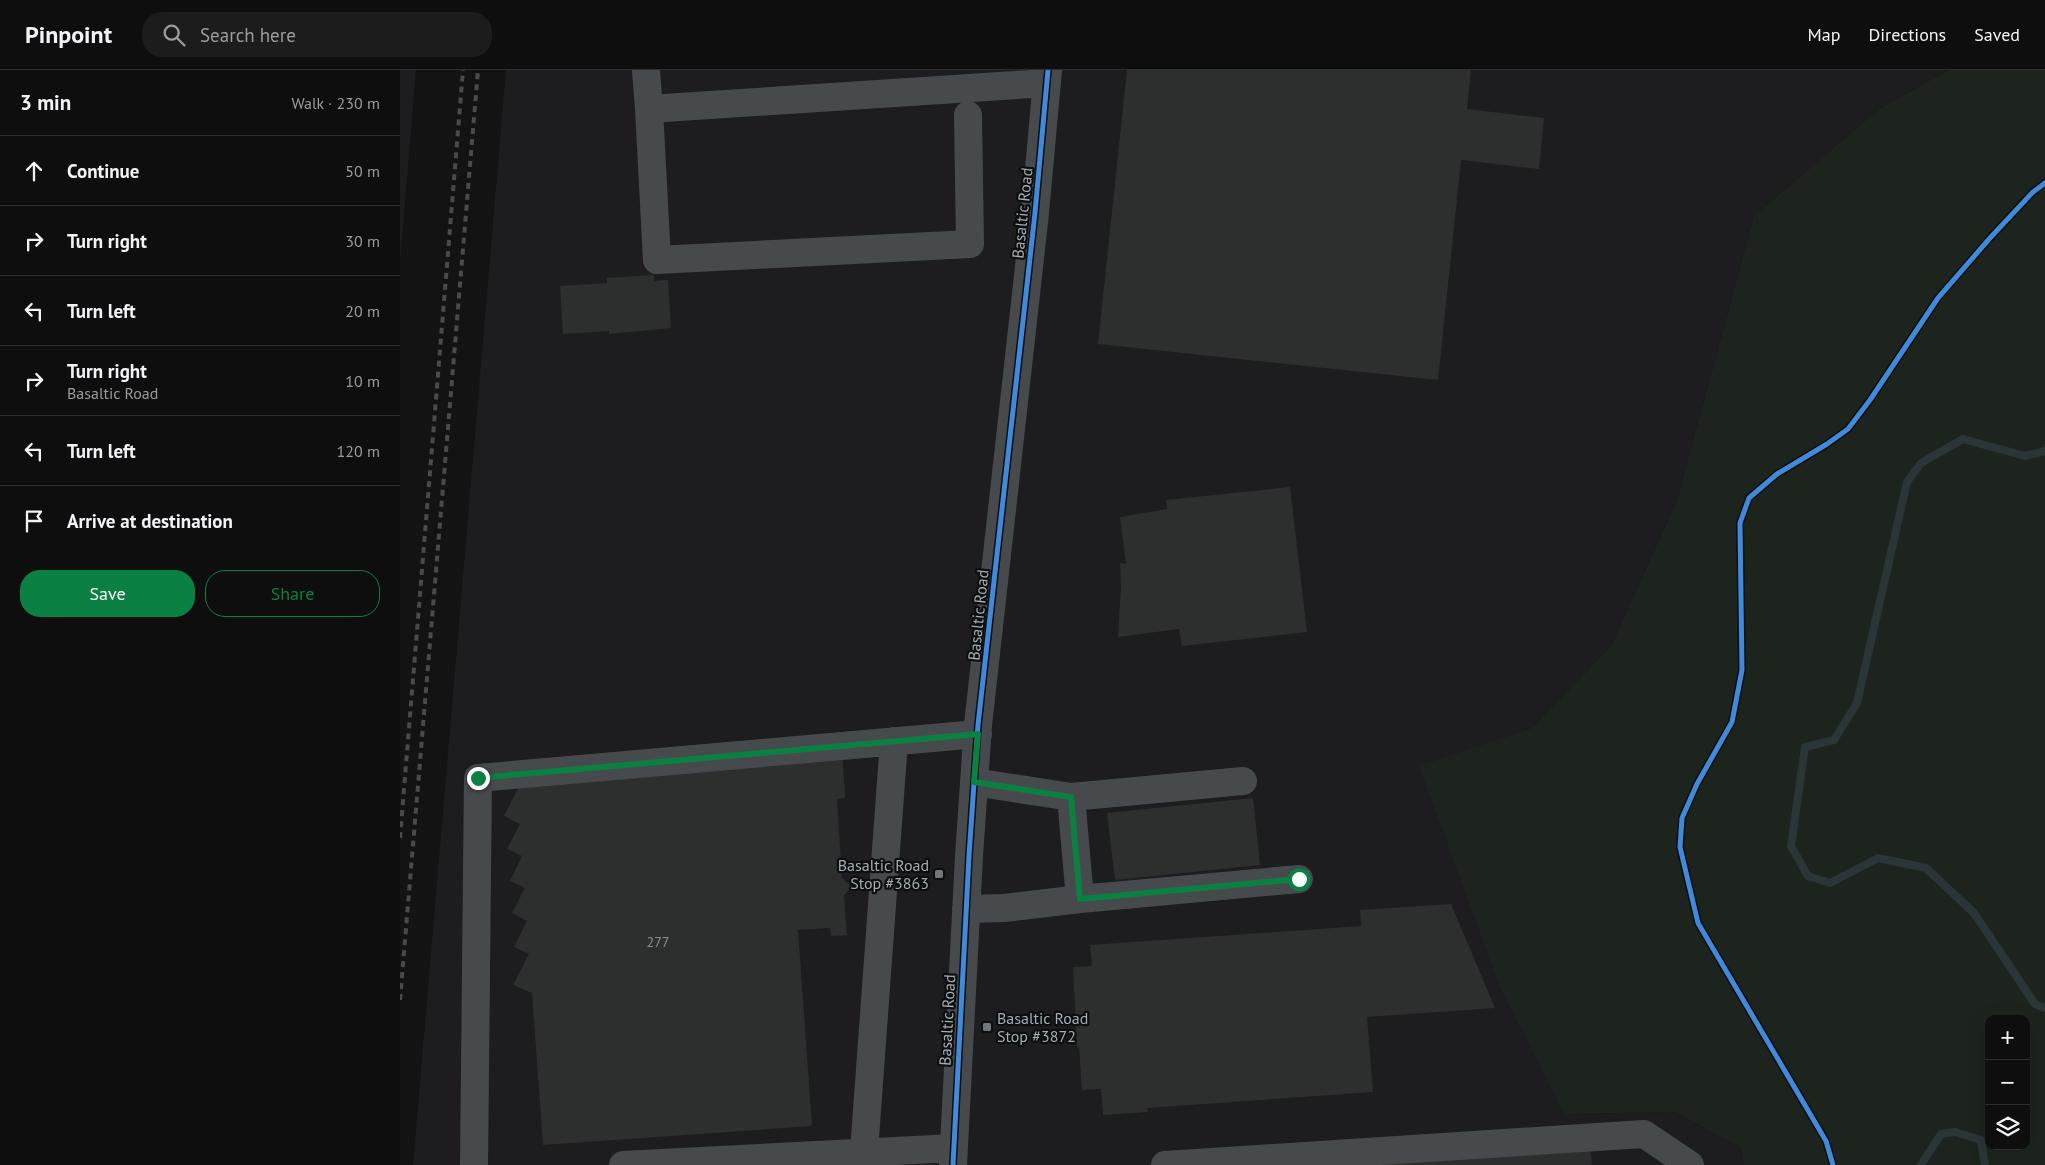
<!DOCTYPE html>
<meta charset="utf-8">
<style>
:root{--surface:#0e0e0e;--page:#1c1c1c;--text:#f1f3f6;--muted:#9b9c9e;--line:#2e2e2e;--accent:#0b8043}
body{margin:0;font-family:"PT Sans",sans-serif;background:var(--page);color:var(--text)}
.controls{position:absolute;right:15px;bottom:15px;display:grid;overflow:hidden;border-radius:10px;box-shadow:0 5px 20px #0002}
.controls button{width:45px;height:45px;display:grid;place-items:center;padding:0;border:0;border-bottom:1px solid var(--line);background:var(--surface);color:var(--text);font:25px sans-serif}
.stop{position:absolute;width:15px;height:15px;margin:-11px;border:4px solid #0b8043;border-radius:50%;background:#fff}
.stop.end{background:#0b8043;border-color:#fff;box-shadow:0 1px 5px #0008}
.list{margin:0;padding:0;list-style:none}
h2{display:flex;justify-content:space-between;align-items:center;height:65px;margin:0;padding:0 20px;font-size:21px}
h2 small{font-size:16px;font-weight:400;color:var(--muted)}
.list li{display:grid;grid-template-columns:32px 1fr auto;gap:15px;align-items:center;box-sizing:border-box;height:70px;padding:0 20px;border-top:1px solid var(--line)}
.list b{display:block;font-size:19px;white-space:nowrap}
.list p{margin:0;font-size:16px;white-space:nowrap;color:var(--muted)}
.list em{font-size:16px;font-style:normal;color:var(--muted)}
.actions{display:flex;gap:10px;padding:15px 20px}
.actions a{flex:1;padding:11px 0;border:1px solid var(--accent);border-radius:20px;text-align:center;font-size:18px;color:var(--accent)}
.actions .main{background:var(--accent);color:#fff}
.icon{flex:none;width:28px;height:28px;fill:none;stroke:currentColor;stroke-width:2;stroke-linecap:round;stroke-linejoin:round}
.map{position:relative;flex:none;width:1645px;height:1095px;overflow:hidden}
header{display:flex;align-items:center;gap:30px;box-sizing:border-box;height:70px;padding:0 25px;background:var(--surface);border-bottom:1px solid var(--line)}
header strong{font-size:24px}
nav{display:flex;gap:28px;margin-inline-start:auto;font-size:18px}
.search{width:350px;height:45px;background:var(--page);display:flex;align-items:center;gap:12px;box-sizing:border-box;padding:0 18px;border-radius:20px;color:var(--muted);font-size:19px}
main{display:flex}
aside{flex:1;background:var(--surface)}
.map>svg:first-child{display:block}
.built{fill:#1d1d1f}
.green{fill:#1d241d;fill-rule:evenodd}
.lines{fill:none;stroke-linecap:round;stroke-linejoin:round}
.stream{stroke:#2a3538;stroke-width:8}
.building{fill:#2d2e2e}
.minor{stroke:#474a4c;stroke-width:28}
.rail{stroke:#484a4c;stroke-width:4;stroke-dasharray:6 5;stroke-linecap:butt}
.cycleway-casing{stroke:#0d0e0f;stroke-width:8}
.cycleway{stroke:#408adc;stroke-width:5}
.route{stroke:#0b8043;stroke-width:6}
.poi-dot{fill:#71777c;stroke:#0d0e0f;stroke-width:2}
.labels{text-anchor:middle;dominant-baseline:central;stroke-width:4.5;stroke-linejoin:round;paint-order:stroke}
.number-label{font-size:14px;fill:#868d92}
.street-label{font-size:16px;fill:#a4adb4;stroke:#0d0e0f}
.poi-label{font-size:16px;fill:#a4adb4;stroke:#0d0e0f;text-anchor:end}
</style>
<header>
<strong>Pinpoint</strong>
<div class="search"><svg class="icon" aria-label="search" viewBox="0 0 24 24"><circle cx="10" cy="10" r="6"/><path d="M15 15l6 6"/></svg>Search here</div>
<nav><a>Map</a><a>Directions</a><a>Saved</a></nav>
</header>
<main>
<aside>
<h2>3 min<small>Walk · 230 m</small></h2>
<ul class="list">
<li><svg class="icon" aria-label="ahead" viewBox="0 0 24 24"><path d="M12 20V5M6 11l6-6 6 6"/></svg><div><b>Continue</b></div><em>50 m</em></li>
<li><svg class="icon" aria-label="right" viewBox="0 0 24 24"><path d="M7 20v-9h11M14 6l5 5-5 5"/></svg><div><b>Turn right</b></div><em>30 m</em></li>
<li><svg class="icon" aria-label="left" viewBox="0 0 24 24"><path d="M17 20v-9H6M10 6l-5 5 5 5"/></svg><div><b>Turn left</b></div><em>20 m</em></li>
<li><svg class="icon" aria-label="right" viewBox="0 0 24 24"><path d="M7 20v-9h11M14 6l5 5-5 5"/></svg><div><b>Turn right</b><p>Basaltic Road</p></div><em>10 m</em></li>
<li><svg class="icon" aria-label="left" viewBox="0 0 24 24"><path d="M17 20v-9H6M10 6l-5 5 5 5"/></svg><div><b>Turn left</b></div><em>120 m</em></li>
<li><svg class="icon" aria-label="arrive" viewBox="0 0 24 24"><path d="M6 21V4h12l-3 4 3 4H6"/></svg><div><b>Arrive at destination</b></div></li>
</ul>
<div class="actions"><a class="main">Save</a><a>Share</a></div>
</aside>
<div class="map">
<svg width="1645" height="1095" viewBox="0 0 1645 1095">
<rect width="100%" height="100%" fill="#131313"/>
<path class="built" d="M0,0h16l-16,193z
M106,0h1442l-69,39 -125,107 -77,284 -66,146 -79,82 -112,39 144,347 111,-2 66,36 3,17h-1331z"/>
<path class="green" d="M1548,0h97v1095h-301l-3,-17 -66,-36 -111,2 -64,-127 -81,-221 113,-38 79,-82 66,-146 77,-284 125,-107zM1589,949h37v127h-37z"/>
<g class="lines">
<path class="stream" d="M1645,381l-20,5 -62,-17 -42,24 -14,19 -50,221 -23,37 -29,7 -14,99 17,30 22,7 48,-25 48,10 48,45 61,91 10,4
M1521,1095l20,-31 14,-2 26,8 4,25"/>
</g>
<path class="building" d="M727,0h344l-4,39 77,9 -5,51 -78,-9 -23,220 -340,-36z
M254,205v6l14,-1 3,48 -62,6v-3l-46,3 -3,-48 47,-3v-5z
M890,417l17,145 -125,14 -3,-17 -61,8 3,-49 -1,-25 6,1 -6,-47 47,-8 -1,-9z
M442,677l3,51 -8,1 5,79 10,9 -8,8 3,40 -16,1 -1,-8 -32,2 14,196 -269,19 -11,-152 -19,-8 16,-31 -15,-7 13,-26 -15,-8 13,-25 -15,-7 12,-25 -15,-7 13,-25 -16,-8 18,-35z
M853,728l7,67 -145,15 -8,-67z
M1051,834l44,104 -128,9 6,75 -226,16 1,4 -45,3 -2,-26 -19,1 -3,-43 -2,1 -4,-81 19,-1 -2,-21 271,-19 -1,-16z
M1190,1076l2,19h-238z"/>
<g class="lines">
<path class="minor" d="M246,0l3,39
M568,45l2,129 -313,16 -8,-151 398,-26
M671,727l172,-16
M680,829l219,-20
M566,839l38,-1 76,-9 -9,-102 -97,-15
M74,1095l4,-387 500,-44
M223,1095l331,-17
M463,1095l31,-424
M553,1095l16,-309 9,-131 57,-512 13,-143
M765,1095l479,-31 46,31"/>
<path class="rail" d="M0,768l63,-768
M0,930l78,-930"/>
<g class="cycleway-casing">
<path id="cycleway" d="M553,1095l16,-309 9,-131 57,-512 13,-143
M1433,1095l-7,-24 -128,-218 -18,-76 2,-29 15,-34 35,-62 10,-52 -2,-147 9,-25 28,-24 50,-30 21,-15 22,-29 68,-102 52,-60 43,-46 12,-9"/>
</g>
<use href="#cycleway" class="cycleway"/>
</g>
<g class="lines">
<path class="route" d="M78,708l500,-44 -4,48 97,15 9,102 219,-20"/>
</g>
<g class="poi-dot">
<rect x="534" y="799" width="10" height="10" rx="2.5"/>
<rect x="582" y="952" width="10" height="10" rx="2.5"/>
</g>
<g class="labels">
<g class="number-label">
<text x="258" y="872">277</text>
</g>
<g class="street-label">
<text transform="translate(622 143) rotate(-84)">Basaltic Road</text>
<text transform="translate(578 545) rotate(-84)">Basaltic Road</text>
<text transform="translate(547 950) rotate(-87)">Basaltic Road</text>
</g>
<g class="poi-label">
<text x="529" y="795">Basaltic Road<tspan x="529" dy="18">Stop #3863</tspan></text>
<text x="597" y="948" text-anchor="start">Basaltic Road<tspan x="597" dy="18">Stop #3872</tspan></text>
</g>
</g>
</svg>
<div class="controls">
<button>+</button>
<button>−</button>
<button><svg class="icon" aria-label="layers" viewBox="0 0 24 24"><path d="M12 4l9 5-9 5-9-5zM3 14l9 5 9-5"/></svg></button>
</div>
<div class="stop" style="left:899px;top:809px"></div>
<div class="stop end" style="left:78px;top:708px"></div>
</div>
</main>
